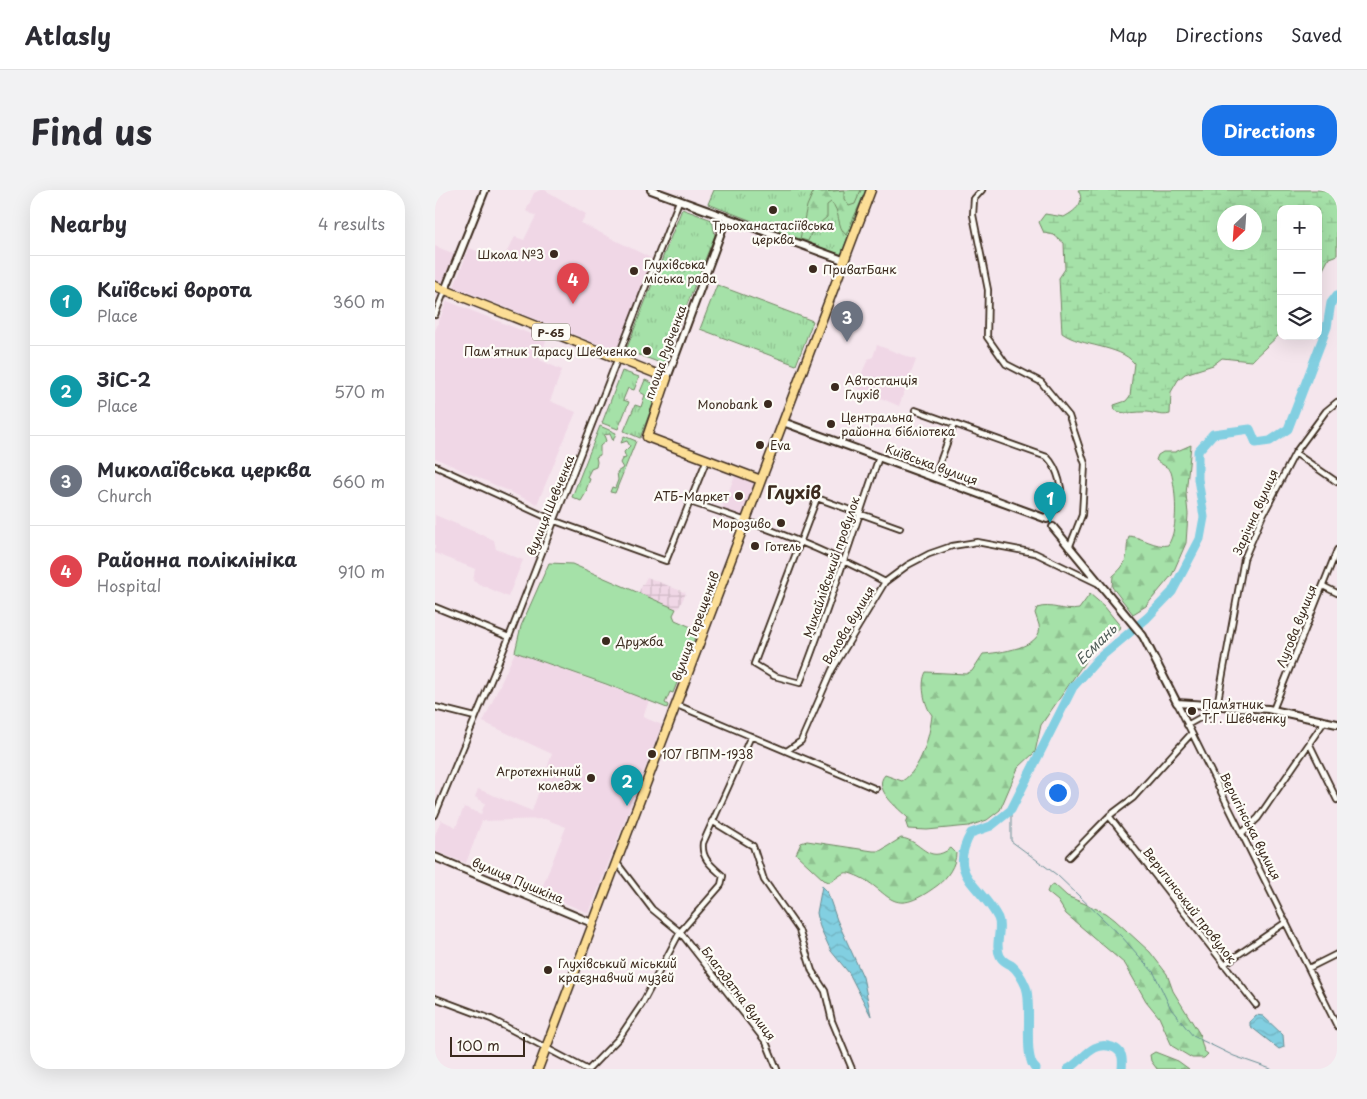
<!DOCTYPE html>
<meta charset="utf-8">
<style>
:root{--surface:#fff;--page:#f2f2f3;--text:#2b2b33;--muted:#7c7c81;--line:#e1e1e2;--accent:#1a73e8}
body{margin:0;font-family:"Playpen Sans",sans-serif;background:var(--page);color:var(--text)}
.controls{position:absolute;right:15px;top:15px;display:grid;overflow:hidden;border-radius:10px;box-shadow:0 5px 20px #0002}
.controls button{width:45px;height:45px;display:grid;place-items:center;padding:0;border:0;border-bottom:1px solid var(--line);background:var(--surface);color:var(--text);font:25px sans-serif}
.compass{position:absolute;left:782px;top:15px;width:45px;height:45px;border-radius:50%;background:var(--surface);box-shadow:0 5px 20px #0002;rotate:205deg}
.scale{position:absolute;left:15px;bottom:12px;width:75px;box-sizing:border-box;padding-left:5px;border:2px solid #3b2a1e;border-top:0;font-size:14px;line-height:18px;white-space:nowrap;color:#3b2a1e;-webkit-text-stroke:4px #fdfcf7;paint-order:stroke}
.you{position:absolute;left:622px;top:602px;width:18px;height:18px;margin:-12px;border:4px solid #fff;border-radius:50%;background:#1a73e8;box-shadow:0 0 0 8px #1a73e833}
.badge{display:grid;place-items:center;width:32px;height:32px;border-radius:50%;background:var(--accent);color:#fff;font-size:16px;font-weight:700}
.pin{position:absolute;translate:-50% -41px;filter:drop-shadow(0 1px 2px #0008)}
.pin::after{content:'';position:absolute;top:26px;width:18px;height:15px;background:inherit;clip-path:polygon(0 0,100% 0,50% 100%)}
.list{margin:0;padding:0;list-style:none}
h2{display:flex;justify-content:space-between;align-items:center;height:65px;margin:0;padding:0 20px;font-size:21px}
h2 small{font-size:16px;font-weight:400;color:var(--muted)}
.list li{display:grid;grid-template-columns:32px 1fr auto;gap:15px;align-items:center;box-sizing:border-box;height:90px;padding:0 20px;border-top:1px solid var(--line)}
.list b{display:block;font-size:19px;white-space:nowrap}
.list p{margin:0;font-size:16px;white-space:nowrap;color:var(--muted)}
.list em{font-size:16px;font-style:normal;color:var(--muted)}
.icon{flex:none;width:28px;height:28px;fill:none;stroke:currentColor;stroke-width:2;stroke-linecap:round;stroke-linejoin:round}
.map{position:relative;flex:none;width:902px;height:879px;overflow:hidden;border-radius:20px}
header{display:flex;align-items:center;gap:30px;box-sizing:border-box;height:70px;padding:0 25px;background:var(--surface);border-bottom:1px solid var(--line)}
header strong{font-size:24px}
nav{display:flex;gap:28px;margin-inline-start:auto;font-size:18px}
.intro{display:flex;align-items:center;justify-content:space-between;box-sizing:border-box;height:120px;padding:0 30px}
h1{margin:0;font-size:35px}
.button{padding:12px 22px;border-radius:20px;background:var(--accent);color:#fff;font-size:18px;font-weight:700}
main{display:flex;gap:30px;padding:0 30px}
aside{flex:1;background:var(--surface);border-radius:20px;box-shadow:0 5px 20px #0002}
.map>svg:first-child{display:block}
.built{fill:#f0d7e6}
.industrial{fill:url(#industrial-grid)}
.grass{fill:url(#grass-tufts);stroke:#708663}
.forest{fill:url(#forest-firs);stroke:#708663}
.wetland{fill:url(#wetland-marsh);stroke:#708663;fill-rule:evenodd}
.pitch{fill:#a5e1a8;stroke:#708663}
.water{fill:url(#water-waves);stroke:#668d93}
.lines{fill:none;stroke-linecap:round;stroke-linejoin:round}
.stream{stroke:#668d93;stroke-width:1}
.river{stroke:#82cfe1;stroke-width:9}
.street-casing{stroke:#3b2a1e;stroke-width:8}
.secondary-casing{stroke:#3b2a1e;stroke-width:10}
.primary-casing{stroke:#3b2a1e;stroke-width:11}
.street{stroke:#fdfcf7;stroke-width:4.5}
.secondary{stroke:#fdfcf7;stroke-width:6}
.primary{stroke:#fcde96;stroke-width:8}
.poi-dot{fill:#3b2a1e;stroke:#fdfcf7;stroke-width:2}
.labels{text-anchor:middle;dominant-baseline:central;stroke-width:4.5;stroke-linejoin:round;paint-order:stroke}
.shield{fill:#fdfcf7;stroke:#75695f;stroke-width:1}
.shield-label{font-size:11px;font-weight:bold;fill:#3b2a1e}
.poi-label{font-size:12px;fill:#3b2a1e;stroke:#fdfcf7;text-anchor:start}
.street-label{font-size:12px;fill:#3b2a1e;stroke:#fdfcf7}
.water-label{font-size:14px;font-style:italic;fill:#505c58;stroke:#fdfcf7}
.district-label{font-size:18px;font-weight:bold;fill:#3b2a1e;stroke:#fdfcf7}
</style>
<header>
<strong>Atlasly</strong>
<nav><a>Map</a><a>Directions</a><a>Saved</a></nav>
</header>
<div class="intro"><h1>Find us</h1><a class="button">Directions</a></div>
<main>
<aside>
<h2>Nearby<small>4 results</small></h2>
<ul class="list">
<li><span class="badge" style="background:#0f9aa8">1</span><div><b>Київські ворота</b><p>Place</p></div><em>360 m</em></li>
<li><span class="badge" style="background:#0f9aa8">2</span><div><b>ЗіС-2</b><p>Place</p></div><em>570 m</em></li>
<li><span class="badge" style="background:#6b7280">3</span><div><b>Миколаївська церква</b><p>Church</p></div><em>660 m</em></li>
<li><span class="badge" style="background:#e0444e">4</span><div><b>Районна поліклініка</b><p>Hospital</p></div><em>910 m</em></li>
</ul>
</aside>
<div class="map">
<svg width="902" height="879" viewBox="0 0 902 879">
<defs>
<pattern id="industrial-grid" width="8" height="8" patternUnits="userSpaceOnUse" patternTransform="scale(1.25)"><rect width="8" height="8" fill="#f0d7e6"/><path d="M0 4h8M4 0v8" fill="none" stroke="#cfb9c5"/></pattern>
<pattern id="grass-tufts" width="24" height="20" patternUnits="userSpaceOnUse" patternTransform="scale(1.25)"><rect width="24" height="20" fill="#a5e1a8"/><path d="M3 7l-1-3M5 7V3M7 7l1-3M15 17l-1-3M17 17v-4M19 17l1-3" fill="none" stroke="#8fc190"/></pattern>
<pattern id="forest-firs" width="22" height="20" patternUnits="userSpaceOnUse" patternTransform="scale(1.25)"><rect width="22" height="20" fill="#a5e1a8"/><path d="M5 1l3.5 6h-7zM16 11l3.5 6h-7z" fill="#8fc190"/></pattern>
<pattern id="wetland-marsh" width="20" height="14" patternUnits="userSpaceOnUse" patternTransform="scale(1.25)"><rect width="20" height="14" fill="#a5e1a8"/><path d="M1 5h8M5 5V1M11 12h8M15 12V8" fill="none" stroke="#8fc190"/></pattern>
<pattern id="water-waves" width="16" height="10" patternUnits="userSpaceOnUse" patternTransform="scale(1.25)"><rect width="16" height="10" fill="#82cfe1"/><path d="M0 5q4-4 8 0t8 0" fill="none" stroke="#71b2c1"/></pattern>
</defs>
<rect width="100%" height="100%" fill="#f5e6ed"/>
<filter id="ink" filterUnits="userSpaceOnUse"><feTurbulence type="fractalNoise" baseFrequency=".02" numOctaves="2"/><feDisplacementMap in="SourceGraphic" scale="10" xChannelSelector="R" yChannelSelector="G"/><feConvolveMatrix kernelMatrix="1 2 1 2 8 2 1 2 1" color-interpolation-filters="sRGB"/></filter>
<g filter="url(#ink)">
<path class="built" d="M105,0h5l41,24 -5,9 72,36 -37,92 -162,-64 15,-39 33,12 13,-23 9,3 12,-24 -10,-5 8,-18z
M0,56l22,9 -13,30 -9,-4z
M12,111l99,39 -6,20 22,10 -12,31 26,11 -39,92 -102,-46v-127z
M442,155l39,15 -17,46 -48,-21 2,-5 5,2 10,-23 5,-2z
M300,285l22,8 -14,34 -21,-8z
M0,325l59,25 2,9 27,11 -15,37 -35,-16 2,-12 -40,-16z
M80,462l134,49 -6,16 19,8 -73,188 -49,-20 26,-66 -21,-8 -63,2 -16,42 -31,-12v-16l6,-15 15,7 8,-20 17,7 4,-11 -10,-6 3,-8 54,22 20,-57 -69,-32z"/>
<path class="industrial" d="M212,387l39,16 -8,16 -40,-16z"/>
<path class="grass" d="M279,0h153l-26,65 -133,-51z
M247,19l30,11 3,15 -52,129 -37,-14z
M282,95l96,36 -17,44 -96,-36z
M187,181l17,6 -5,13 -6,-2 -5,12 6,2 -11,27 -16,-6z
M210,190l15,6 -20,52 -16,-7 11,-26 6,2 4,-12 -5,-3z
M165,236l16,7 -3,8 -3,-7 -6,1 2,6 -6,5v9l-4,2 1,5 -1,5 -5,2 -4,8 3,2 -4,11 1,1 -6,10 -9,-4z
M189,246l12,5 -21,52 -5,-1 2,-5 3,1 3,-8 -1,-8 6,-4 -3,-5 2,-4 4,-1 -2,-6 6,-6 -3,-5 -6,2z"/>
<path class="forest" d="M379,0l8,2 22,-2v9l5,7 6,-2 6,-14h5l-20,45c-10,-9 -5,-24 -15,-33l-4,3v12l-14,12 -5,12 -8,-2 7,-33z
M756,255l-5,49 2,20 -2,29 -14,32 -26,31 -13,8 -21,-27 1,-11c19,-16 11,-21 16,-40 13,1 27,12 39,9 11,-16 8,-56 3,-73 -2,-5 -11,-8 -15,-12l2,-5 5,-3h12z
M655,404l14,12 17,21 -28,23 -52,75 -6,27 -17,16 -18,42 -13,10 -18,6 -42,4 -19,-1 -2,-6 2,-5c-10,-10 -36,-29 -23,-43l17,6c19,-11 28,-46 30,-66 -8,-10 -12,-32 -6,-43l40,2 6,-3 11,-17c14,-1 62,-6 56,-29 -1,-4 -3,-8 -4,-12l2,-5c14,-5 27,4 42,1z
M466,648c21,2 26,28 50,10l5,5c0,12 -9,25 -18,32 -52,39 -46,1 -89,-12 -7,-2 -13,7 -20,9l-5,-2 -28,-26 5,-11 6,-2 66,10h7z
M619,694l13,12 39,17 9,7 35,32 17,22 6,17 26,42 5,18 4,3 -4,4h-12l-20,-12 -13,-29 -13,-16 -21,-37 -59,-50 -8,-13 -11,-9 2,-5z
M720,862l23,9 11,8h-32l-6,-8 -1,-6z"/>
<path class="wetland" d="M643,0h259v65l-8,3 -11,21v-70h-37l-2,126 -28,26 -29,-3 -9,7 -28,9 -7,6 -7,12 -1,22c-10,3 -18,-3 -28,-2 -10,0 -17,3 -27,-2l-1,-5 12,-4 4,-5 4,-33c-14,-18 -53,-16 -72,-30l-3,-55 6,-9 -1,-26 -10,-8 -10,-2 -5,-11 6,-8 19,3c11,-6 22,-14 14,-27zM789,22h30v30h-30z"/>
<path class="pitch" d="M114,373l23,1 104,45 -3,6 2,5 23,10 -25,63 -3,-1 -5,11 3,2 -1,3 -61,-24 -91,-32 6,-26z"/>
<path class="water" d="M387,696l5,5 10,29 26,57 8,39 -22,-43 -18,-22 -11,-24 -3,-14z
M821,825l7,1 20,19 1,12 -5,2 -29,-23v-4z"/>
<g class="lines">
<path class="stream" d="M576,620v31l46,34 65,62 32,36 17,36 22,27 41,20 37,13"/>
<path class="river" d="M601,879c-14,-10 -3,-62 -10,-82 -3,-7 -8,-17 -15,-22 -5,-3 -8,-3 -11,-9 -6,-12 3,-27 -2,-38 -17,-34 -52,-41 -27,-85l20,-7 20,-16 62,-123 25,-28 49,-41 25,-26 28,-53 4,-22 -6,-38v-28l15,-17 37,-5 6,14 14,-2 18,-12 39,-102 4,-24 6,-8
M633,879c15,-8 24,-29 44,-22 11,4 11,11 10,22"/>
<g class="street-casing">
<path id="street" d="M547,0l-8,9 -1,16 15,75 -1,47 19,27 35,18 28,34 16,48 -3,51 -13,33
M0,125l10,-25
M480,220l132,47c10,10 19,36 11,49 -3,5 -9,8 -13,11
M860,263l42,29
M444,267c-26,76 -50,152 -79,226l-26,-7 -20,-12 63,-166 83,30
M0,276l120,55 111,40 41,-102
M499,288l20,-54
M255,312c68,22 133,46 195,80
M888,396l14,7
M0,417l74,30
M742,513l160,323
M242,515l199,84
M782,516l27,-147 18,-42 33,-64 31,-42 11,-9
M0,517l40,10
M838,520l64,-160
M752,535l33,-18
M875,555l27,55
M353,560l13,-9 31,-71 53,-88 23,-17 21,-11 23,-8 25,-4 58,11 64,31
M0,625l74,-178 170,-436
M674,626l147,189
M277,631l41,25 11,34 35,50 13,41 13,20 7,30 20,48
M807,643l16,-15 66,-96
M634,667l40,-41 24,-18 58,-64
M182,673l35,46 28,23 86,110 11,27
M788,775l63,-43
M874,778l28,-14
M0,808l56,21 95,50
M154,879l30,-31 23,-34 38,-72 41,-47 2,-9c-11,-10 -22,-17 -20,-33l48,-107"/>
</g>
<g class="secondary-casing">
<path id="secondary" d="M216,0l192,70
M10,100l40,-100
M232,188l59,-159
M348,232l264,97
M618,337l90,109 34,67 91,6 69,15
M0,667l157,66"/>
</g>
<g class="primary-casing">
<path id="primary" d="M0,96l232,92 -20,59 114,43
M103,879l333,-879"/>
</g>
<use href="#street" class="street"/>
<use href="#secondary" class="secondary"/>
<use href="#primary" class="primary"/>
</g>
</g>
<g class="poi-dot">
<circle cx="338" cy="20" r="5"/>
<circle cx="119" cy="64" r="5"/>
<circle cx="378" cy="79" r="5"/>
<circle cx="199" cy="81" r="5"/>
<circle cx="212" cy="161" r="5"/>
<circle cx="400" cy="197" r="5"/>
<circle cx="333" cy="214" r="5"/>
<circle cx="396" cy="234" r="5"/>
<circle cx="325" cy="255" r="5"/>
<circle cx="304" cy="306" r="5"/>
<circle cx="346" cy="333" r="5"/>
<circle cx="320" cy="356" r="5"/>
<circle cx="171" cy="451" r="5"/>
<circle cx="757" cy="521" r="5"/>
<circle cx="217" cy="564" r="5"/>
<circle cx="156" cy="588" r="5"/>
<circle cx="113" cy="780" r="5"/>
</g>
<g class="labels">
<rect class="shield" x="97" y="133.5" width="38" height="17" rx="4"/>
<g class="shield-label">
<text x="116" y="142">Р-65</text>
</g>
<g class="poi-label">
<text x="338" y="35" text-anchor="middle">Трьоханастасіївська<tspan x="338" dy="14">церква</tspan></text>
<text x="109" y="64" text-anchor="end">Школа №3</text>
<text x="209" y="74">Глухівська<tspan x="209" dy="14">міська рада</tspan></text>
<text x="388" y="79">ПриватБанк</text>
<text x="202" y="161" text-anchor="end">Пам'ятник Тарасу Шевченко</text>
<text x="410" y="190">Автостанція<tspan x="410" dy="14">Глухів</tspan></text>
<text x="323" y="214" text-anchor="end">Monobank</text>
<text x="406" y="227">Центральна<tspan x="406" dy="14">районна бібліотека</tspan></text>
<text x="335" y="255">Eva</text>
<text x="294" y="306" text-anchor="end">АТБ-Маркет</text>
<text x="336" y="333" text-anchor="end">Морозиво</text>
<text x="330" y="356">Готель</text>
<text x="181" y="451">Дружба</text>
<text x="767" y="514">Пам’ятник<tspan x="767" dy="14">Т.Г. Шевченку</tspan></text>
<text x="227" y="564">107 ГВПМ-1938</text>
<text x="146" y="581" text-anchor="end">Агротехнічний<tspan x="146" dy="14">коледж</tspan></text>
<text x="123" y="773">Глухівський міський<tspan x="123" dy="14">краєзнавчий музей</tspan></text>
</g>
<g class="street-label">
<text transform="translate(230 162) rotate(-70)">площа Рудченка</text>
<text transform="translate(497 274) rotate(20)">Київська вулиця</text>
<text transform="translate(115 315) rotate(-68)">вулиця Шевченка</text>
<text transform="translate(820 322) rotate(-66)">Зарічна вулиця</text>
<text transform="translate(396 377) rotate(-71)">Михайлівський провулок</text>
<text transform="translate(413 435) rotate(-59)">Валова вулиця</text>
<text transform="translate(260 436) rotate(-70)">вулиця Терещенків</text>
<text transform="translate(861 436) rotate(-68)">Лугова вулиця</text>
<text transform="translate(816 636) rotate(63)">Веригінська вулиця</text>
<text transform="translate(83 690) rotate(23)">вулиця Пушкіна</text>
<text transform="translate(755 715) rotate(52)">Веригинський провулок</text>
<text transform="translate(304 803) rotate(53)">Благодатна вулиця</text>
</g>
<g class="water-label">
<text transform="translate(661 454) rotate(-45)">Есмань</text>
</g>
<g class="district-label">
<text x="359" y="301">Глухів</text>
</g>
</g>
</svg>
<div class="controls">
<button>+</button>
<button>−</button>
<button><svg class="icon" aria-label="layers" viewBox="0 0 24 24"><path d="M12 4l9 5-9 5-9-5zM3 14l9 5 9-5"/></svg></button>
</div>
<svg class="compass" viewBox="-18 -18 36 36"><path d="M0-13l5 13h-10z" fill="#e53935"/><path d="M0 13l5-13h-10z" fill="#7c7c81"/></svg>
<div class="scale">100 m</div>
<div class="you"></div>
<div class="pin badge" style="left:615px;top:333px;background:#0f9aa8">1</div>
<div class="pin badge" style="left:192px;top:616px;background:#0f9aa8">2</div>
<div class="pin badge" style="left:412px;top:152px;background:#6b7280">3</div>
<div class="pin badge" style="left:138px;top:114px;background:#e0444e">4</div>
</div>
</main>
